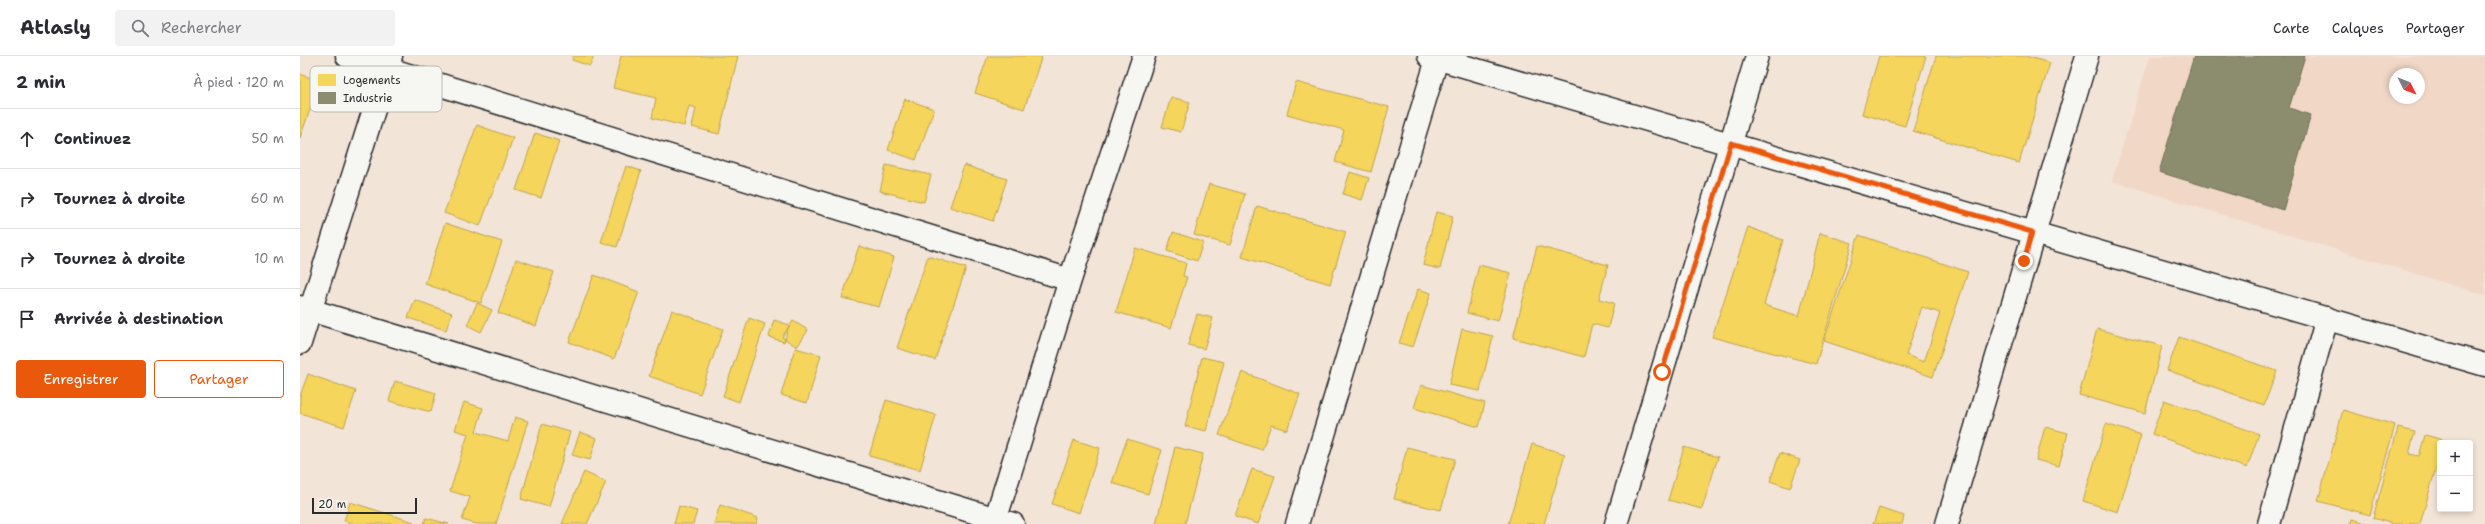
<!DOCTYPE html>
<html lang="fr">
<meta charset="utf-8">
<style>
:root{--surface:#fff;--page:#f2f2f3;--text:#2b2b33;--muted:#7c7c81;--line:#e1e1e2;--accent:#ea580c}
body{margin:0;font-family:"Shantell Sans",sans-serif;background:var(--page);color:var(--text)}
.controls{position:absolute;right:12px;bottom:12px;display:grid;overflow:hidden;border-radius:4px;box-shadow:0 2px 6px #0003}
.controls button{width:36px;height:36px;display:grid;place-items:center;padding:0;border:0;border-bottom:1px solid var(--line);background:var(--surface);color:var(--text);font:20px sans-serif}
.compass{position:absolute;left:2089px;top:12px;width:36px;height:36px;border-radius:50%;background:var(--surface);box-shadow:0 2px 6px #0003;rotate:132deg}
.scale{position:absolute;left:12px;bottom:10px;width:105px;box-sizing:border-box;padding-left:4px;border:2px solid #2b2b2b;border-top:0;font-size:11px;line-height:14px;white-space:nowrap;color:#2b2b2b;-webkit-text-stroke:3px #f6f6f2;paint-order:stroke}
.stop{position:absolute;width:12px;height:12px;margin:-9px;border:3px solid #ea580c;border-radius:50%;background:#fff}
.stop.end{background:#ea580c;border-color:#fff;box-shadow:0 1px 4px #0008}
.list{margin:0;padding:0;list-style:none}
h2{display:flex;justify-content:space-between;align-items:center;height:52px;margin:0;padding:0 16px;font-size:17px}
h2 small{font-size:13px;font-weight:400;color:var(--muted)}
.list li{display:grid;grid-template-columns:26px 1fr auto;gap:12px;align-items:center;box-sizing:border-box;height:60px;padding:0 16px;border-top:1px solid var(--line)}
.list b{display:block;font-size:15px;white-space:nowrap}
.list em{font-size:13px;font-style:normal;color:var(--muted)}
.actions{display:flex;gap:8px;padding:12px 16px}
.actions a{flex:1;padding:9px 0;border:1px solid var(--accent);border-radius:4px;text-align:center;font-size:14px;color:var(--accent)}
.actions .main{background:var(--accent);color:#fff}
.icon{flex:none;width:22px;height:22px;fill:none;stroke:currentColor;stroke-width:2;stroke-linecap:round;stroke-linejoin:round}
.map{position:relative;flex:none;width:2185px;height:468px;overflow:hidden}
header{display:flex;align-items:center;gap:24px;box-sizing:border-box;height:56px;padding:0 20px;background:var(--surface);border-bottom:1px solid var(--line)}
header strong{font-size:19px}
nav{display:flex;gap:22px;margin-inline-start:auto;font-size:14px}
.search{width:280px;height:36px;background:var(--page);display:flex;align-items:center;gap:10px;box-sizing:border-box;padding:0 14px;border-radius:4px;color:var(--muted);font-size:15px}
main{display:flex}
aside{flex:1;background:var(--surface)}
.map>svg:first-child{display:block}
.built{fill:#f1d7c6;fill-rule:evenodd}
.homes{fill:#f6d55c;stroke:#b9a24d;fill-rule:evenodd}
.industry{fill:#8c8c6e;stroke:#6f6f5a}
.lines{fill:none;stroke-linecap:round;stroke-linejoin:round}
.minor-casing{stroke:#2b2b2b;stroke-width:25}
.minor{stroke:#f6f6f2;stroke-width:22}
.route{stroke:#ea580c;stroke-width:5}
.key{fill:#f6f6f2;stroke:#b9b9b6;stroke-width:1}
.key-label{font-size:11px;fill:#2b2b2b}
</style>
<header>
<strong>Atlasly</strong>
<div class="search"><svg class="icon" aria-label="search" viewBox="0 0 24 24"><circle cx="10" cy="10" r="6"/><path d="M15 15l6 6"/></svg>Rechercher</div>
<nav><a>Carte</a><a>Calques</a><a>Partager</a></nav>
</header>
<main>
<aside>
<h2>2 min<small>À pied · 120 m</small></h2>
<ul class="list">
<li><svg class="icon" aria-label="ahead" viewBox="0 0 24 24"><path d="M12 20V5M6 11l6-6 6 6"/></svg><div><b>Continuez</b></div><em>50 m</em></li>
<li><svg class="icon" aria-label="right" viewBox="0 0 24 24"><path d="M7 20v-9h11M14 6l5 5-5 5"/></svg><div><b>Tournez à droite</b></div><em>60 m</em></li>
<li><svg class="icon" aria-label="right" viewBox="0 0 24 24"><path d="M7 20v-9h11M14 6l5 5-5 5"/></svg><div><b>Tournez à droite</b></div><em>10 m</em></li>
<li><svg class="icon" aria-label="arrive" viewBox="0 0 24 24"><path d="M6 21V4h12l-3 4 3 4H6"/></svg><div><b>Arrivée à destination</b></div></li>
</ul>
<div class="actions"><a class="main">Enregistrer</a><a>Partager</a></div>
</aside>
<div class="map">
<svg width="2185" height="468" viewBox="0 0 2185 468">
<rect width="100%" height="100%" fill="#f3e4d8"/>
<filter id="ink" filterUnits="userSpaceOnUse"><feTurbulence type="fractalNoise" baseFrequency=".025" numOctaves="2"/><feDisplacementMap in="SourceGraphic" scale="8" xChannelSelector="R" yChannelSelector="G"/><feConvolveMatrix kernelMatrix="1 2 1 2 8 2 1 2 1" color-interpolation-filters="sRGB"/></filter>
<g filter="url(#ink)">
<path class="built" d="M1850,0h335v239l-373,-114zM2095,18h24v24h-24z"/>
<path class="homes" d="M273,0h21l-4,10 -18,-6z
M321,0h117l-19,78 -27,-7 4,-19 -7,-2 -5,20 -32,-8 4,-20 -43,-10z
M688,0h54l-18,53 -49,-16z
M1579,0h47l-21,70 -43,-12z
M1636,0h89l25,7 -31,100 -106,-32z
M0,18l20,7 -20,57z
M996,26l93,25 -18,65 -36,-10 9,-32 -57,-16z
M871,41l19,5 -9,30 -19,-5z
M605,43l29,10 -18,51 -28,-10z
M177,69l36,13 -33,88 -36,-13z
M235,77l24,8 -18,57 -25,-8z
M586,109l45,10 -7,27 -44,-11z
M664,109l43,14 -14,42 -43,-14z
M326,110l15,5 -24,76 -16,-5z
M1050,116l19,6 -7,22 -19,-6z
M909,128l36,10 -15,51 -36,-10z
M957,150l89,26 -16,52 -88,-27z
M1136,156l17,4 -13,53 -17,-4z
M145,167l57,19 -21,61 -56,-19z
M1448,171l35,13 -19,65 35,11 21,-83 32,10 -36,121 -104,-27z
M873,176l30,10 -6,19 -30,-10z
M1559,179l109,37 -35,105 -109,-36zM1622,251l18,6 -16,49 -18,-7z
M559,190l35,11 -15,50 -37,-9z
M1237,190l71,19 -9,34 15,4 -6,25 -16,-4 -8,33 -71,-19z
M835,192l51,15 -3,13 4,1 -16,51 -55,-16z
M628,200l38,12 -31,92 -38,-12z
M216,203l38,13 -18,54 -38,-13z
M1179,209l32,8 -13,48 -31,-8z
M294,219l45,17 -25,67 -45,-17z
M1118,233l13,4 -18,54 -14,-4z
M115,244l37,13 -6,17 -38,-12z
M177,247l15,7 -11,22 -14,-7z
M372,254l51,19 -23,65 -51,-18z
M897,258l16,4 -9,31 -16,-4z
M449,262l16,6 -26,78 -16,-6z
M474,264l15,5 -5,17 -15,-5z
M493,265l15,9 -11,17 -15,-10z
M1162,273l31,7 -13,55 -31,-6z
M1797,273l65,17 -17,67 -66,-18z
M1879,281l98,34 -13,34 -97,-35z
M495,292l26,7 -14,48 -26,-8z
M902,301l22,5 -18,69 -21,-5z
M942,316l58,22 -13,36 -16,-5 -9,25 -43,-15z
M8,318l48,17 -12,36 -44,-14v-17z
M95,325l41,12 -5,19 -42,-11z
M1121,329l64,18 -6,24 -65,-19z
M586,344l50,15 -16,55 -51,-14z
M1864,344l95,34 -12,34 -95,-34z
M164,346l19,6 -7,24 32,9 7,-24 13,4 -32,103h-20l-14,-4 8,-23 -20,-6 18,-57 -13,-4z
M2043,354l52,15 -25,90 -52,-14z
M242,368l28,8 -21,75 -28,-8z
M1806,368l35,11 -23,77 -35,-11z
M1745,371l23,6 -9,33 -23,-6z
M2098,372l17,4 -6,22 10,2 6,-21 19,5 -1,3h-3v11l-20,70h-27l-20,-6z
M280,376l17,6 -7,22 -18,-5z
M827,383l35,11 -14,44 -36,-11z
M774,384l26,8 -21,65 -27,-9z
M1232,388l33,10 -21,70h-36z
M875,391l28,7 -18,70h-29z
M1107,391l48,12 -14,51 -47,-11z
M1384,391l34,10 -16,52 -34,-9z
M1480,397l20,7 -10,28 -20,-7z
M952,413l23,7 -17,48 -23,-8z
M284,416l22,10 -19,42h-25z
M50,446l64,20 -1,2h-58l-11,-3z
M420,449l38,13 -2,6h-42z
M379,450l18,5 -4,13h-19z
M1579,452l25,8 -2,8h-29z
M126,462l23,6h-25z
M2052,463l17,5h-19z"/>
<path class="industry" d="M1894,0h111l-16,52 22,7 -28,95 -124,-38z"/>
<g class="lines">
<g class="minor-casing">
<path id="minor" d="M47,0l723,224
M1129,0l1056,309
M0,251l713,217
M0,287l91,-287
M694,468l76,-244 74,-224
M997,468l141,-468
M1316,468l141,-468
M1647,468l140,-468
M1969,468l58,-206"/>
</g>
<use href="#minor" class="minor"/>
</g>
</g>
<g class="lines" filter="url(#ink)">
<path class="route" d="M1362,316l69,-229 301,89 -8,29"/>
</g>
<rect x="10" y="10" width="132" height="46" rx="6" class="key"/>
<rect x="18" y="18" width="18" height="12" fill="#f6d55c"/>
<rect x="18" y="36" width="18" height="12" fill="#8c8c6e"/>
<g class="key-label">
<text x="43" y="28">Logements</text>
<text x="43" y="46">Industrie</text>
</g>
</svg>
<div class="controls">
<button>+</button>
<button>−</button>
</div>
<svg class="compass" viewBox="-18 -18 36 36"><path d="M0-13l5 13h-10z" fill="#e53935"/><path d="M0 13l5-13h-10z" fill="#7c7c81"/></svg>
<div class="scale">20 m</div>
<div class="stop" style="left:1362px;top:316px"></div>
<div class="stop end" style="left:1724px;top:205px"></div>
</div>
</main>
